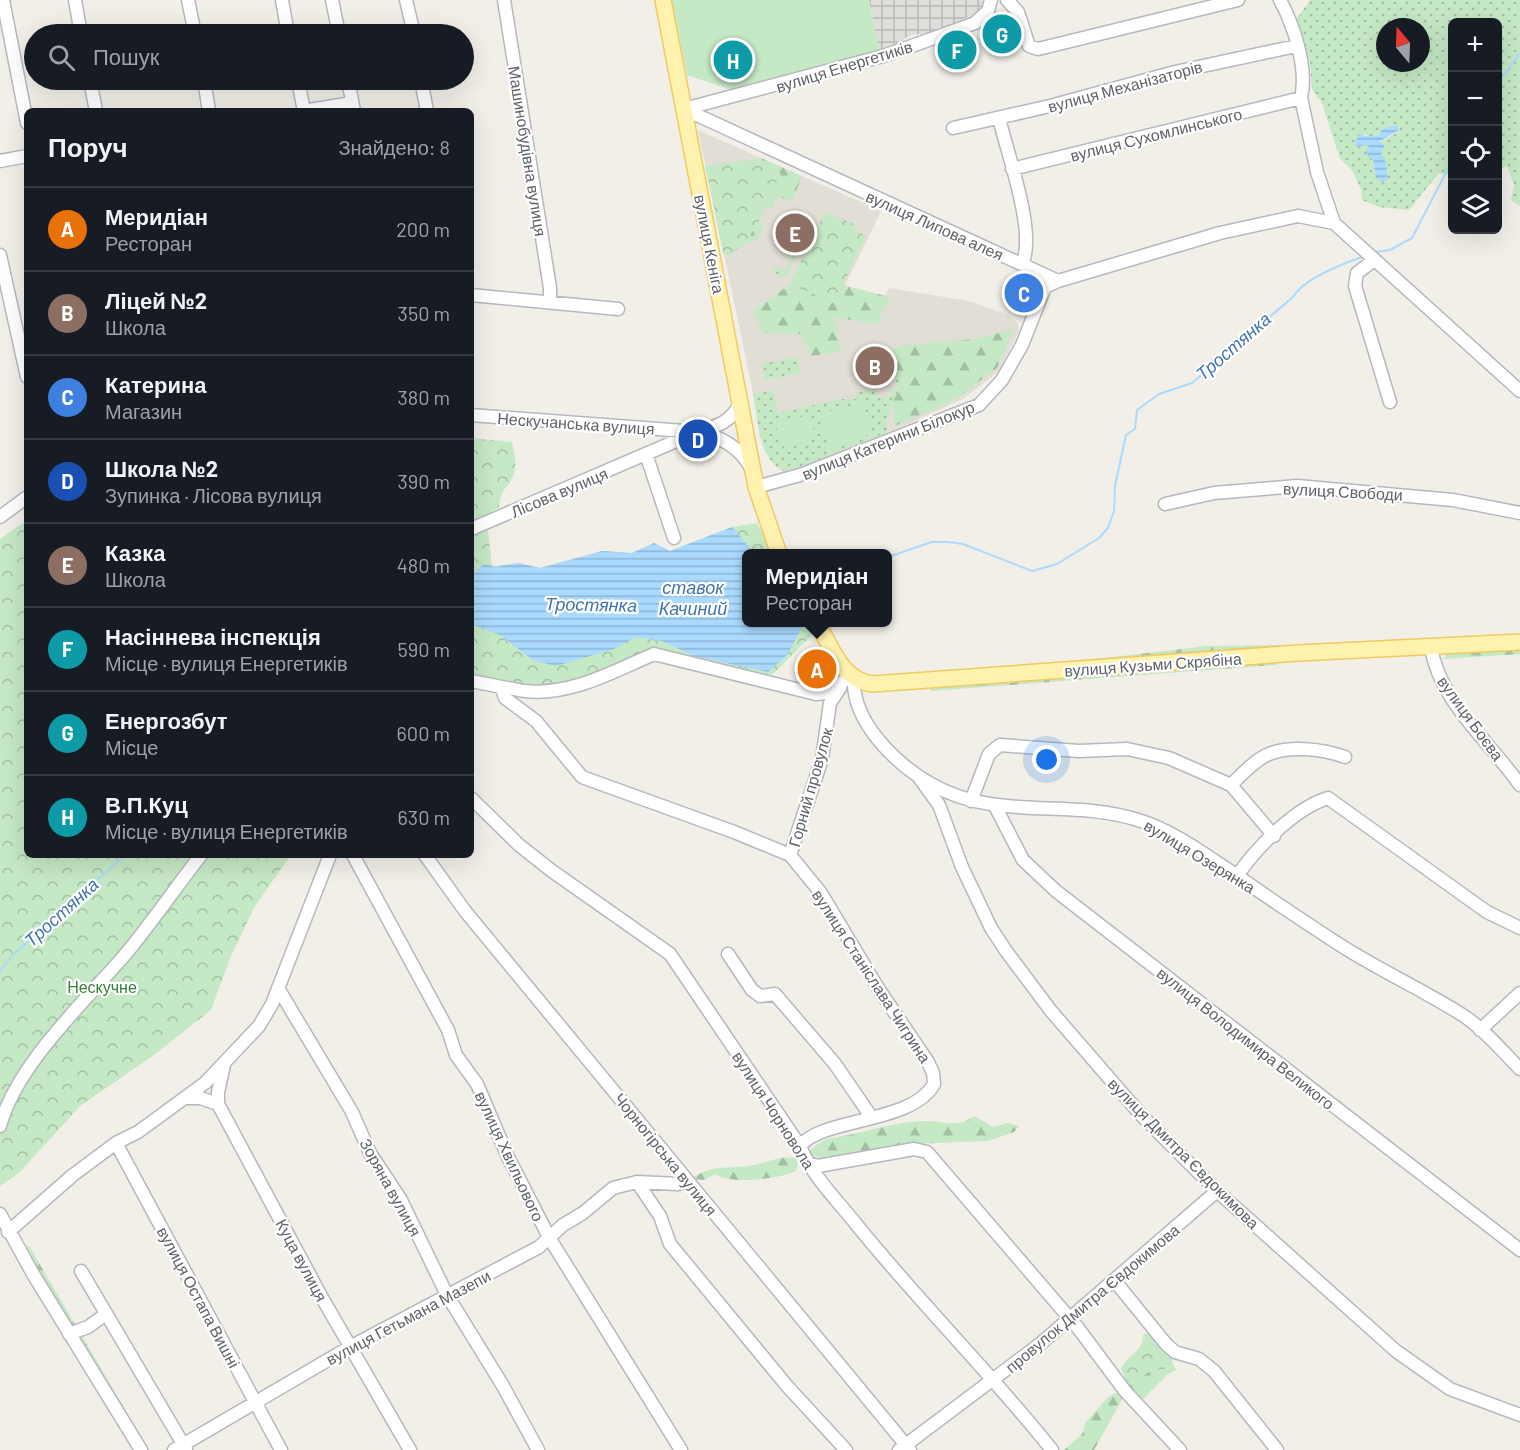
<!DOCTYPE html>
<html lang="uk">
<meta charset="utf-8">
<style>
:root{--surface:#171b24;--page:#242831;--text:#f1f3f6;--muted:#9ea1a6;--line:#363941;--accent:#d93025}
body{margin:0;font-family:Barlow,sans-serif;background:var(--page);color:var(--text)}
.controls{position:absolute;right:18px;top:18px;display:grid;overflow:hidden;border-radius:9px;box-shadow:0 6px 24px #0002}
.controls button{width:54px;height:54px;display:grid;place-items:center;padding:0;border:0;border-bottom:2px solid var(--line);background:var(--surface);color:var(--text);font:30px sans-serif}
.compass{position:absolute;left:1376px;top:18px;width:54px;height:54px;border-radius:50%;background:var(--surface);box-shadow:0 6px 24px #0002;rotate:341deg}
.you{position:absolute;left:1047px;top:760px;width:21px;height:21px;margin:-15px;border:4px solid #fff;border-radius:50%;background:#1a73e8;box-shadow:0 0 0 9px #1a73e833}
.badge{display:grid;place-items:center;width:39px;height:39px;border-radius:50%;background:var(--accent);color:#fff;font-size:20px;font-weight:700}
.pin{position:absolute;translate:-50% -50%;border:3px solid #fff;box-shadow:0 2px 6px #0006}
.popup{position:absolute;left:742px;top:549px;width:150px;height:78px;box-sizing:border-box;display:grid;place-content:center;border-radius:9px;background:var(--surface);filter:drop-shadow(0 2px 4px #0005);font-size:20px;white-space:nowrap;color:var(--muted)}
.popup b{font-size:22px;color:var(--text)}
.popup::after{content:'';position:absolute;left:50%;top:100%;margin-left:-12px;border:12px solid transparent;border-top-color:var(--surface)}
.list{margin:0;padding:0;list-style:none}
h2{display:flex;justify-content:space-between;align-items:center;height:78px;margin:0;padding:0 24px;font-size:26px}
h2 small{font-size:20px;font-weight:400;color:var(--muted)}
.list li{display:grid;grid-template-columns:39px 1fr auto;gap:18px;align-items:center;box-sizing:border-box;height:84px;padding:0 24px;border-top:2px solid var(--line)}
.list b{display:block;font-size:22px;white-space:nowrap}
.list p{margin:0;font-size:20px;white-space:nowrap;color:var(--muted)}
.list em{font-size:20px;font-style:normal;color:var(--muted)}
.icon{flex:none;width:33px;height:33px;fill:none;stroke:currentColor;stroke-width:2;stroke-linecap:round;stroke-linejoin:round}
.map{position:relative;flex:none;width:1520px;height:1450px;overflow:hidden}
.search{position:absolute;background:var(--surface);box-shadow:0 6px 24px #0002;left:24px;top:24px;width:450px;height:66px;display:flex;align-items:center;gap:15px;box-sizing:border-box;padding:0 21px;border-radius:33px;color:var(--muted);font-size:22px}
.panel{position:absolute;background:var(--surface);box-shadow:0 6px 24px #0002;left:24px;top:108px;width:450px;height:750px;border-radius:9px}
.map>svg:first-child{display:block}
.industrial{fill:url(#industrial-grid)}
.education{fill:#e1ded6}
.grass{fill:url(#grass-dots);fill-rule:evenodd}
.forest{fill:url(#forest-firs)}
.park{fill:url(#park-crowns)}
.garden{fill:#c5e8c5}
.water{fill:url(#water-rules)}
.lines{fill:none;stroke-linecap:round;stroke-linejoin:round}
.stream{stroke:#aadaff;stroke-width:2}
.minor-casing{stroke:#b5b8bc;stroke-width:15}
.major-casing{stroke:#f2c960;stroke-width:18}
.minor{stroke:#fff;stroke-width:12}
.major{stroke:#fff2af;stroke-width:15}
.labels{text-anchor:middle;dominant-baseline:central;stroke-width:4.5;stroke-linejoin:round;paint-order:stroke}
.street-label{font-size:16px;fill:#5f6368;stroke:#fff}
.park-label{font-size:16px;fill:#348238;stroke:#fff}
.water-label{font-size:18px;font-style:italic;fill:#4174aa;stroke:#fff}
</style>
<div class="map">
<svg width="1520" height="1450" viewBox="0 0 1520 1450">
<defs>
<pattern id="industrial-grid" width="8" height="8" patternUnits="userSpaceOnUse" patternTransform="scale(1.5)"><rect width="8" height="8" fill="#e0deda"/><path d="M0 4h8M4 0v8" fill="none" stroke="#b9b8b5"/></pattern>
<pattern id="grass-dots" width="8" height="8" patternUnits="userSpaceOnUse" patternTransform="scale(1.5)"><rect width="8" height="8" fill="#c5e8c5"/><path d="M2 2h.1M6 6h.1" fill="none" stroke="#a3c0a4" stroke-width="1.8" stroke-linecap="round"/></pattern>
<pattern id="forest-firs" width="22" height="20" patternUnits="userSpaceOnUse" patternTransform="scale(1.5)"><rect width="22" height="20" fill="#c5e8c5"/><path d="M5 1l3.5 6h-7zM16 11l3.5 6h-7z" fill="#a3c0a4"/></pattern>
<pattern id="park-crowns" width="20" height="18" patternUnits="userSpaceOnUse" patternTransform="scale(1.5)"><rect width="20" height="18" fill="#c5e8c5"/><path d="M2 6a3 3 0 1 1 6 0M12 15a3 3 0 1 1 6 0" fill="none" stroke="#a3c0a4"/></pattern>
<pattern id="water-rules" width="6" height="5" patternUnits="userSpaceOnUse" patternTransform="scale(1.5)"><rect width="6" height="5" fill="#aadaff"/><path d="M0 2.5h6" fill="none" stroke="#8eb4d2"/></pattern>
</defs>
<rect width="100%" height="100%" fill="#f1efe8"/>
<path class="industrial" d="M869,0h113l1,7 -4,6 -16,6v2l-42,15 -1,-2 -8,1 -7,3 -4,7 -22,5z"/>
<path class="education" d="M698,130l183,81 -46,95 39,16 15,-34 80,13 39,14 10,8 1,8 -20,40 -36,28 -55,25 -117,47 -7,1 -8,-5 -11,-17z"/>
<path class="grass" d="M1310,0h210v206l-9,-6 3,-15 -7,-19 -9,4v-148h-46v162l-3,-9 -10,-2 -30,37 -30,-3 -17,-7 -1,-11 -9,-19 -12,-11 -18,-56 -10,-14 -2,-27 -5,-3 -12,-35zM1385,27h36v36h-36zM1399,131l-20,12 2,11 -6,17 -6,-23 -3,-3 -9,2 -2,-5 5,-9c11,7 27,1 39,-2z
M787,234l10,19 -10,22 -5,3 -9,-7 2,-4 11,4 6,-13 -13,-7z
M798,357l2,16 -35,7 -3,-16z
M895,377l17,2v12l-20,13 -7,20 3,8 -102,40c-28,-11 -28,-52 -33,-78l20,-4 4,23 65,-14h14l-1,-7 21,-3 1,9 13,-1v-7h8z"/>
<path class="forest" d="M761,158l41,18 -10,26 -14,-6 -6,13 -7,-4 -6,13 4,9 -6,13c-14,2 -19,12 -33,15l-19,-89z
M803,275l87,22 -13,27 -43,-7 7,35 -31,4 -8,-22 -39,-1 -10,-22z
M1014,329l-17,39 -41,31 -61,27 -3,-28 1,-4 7,-1 -1,-15 -15,-8 -4,-13 24,-12 70,-6z
M1292,645l1,4 -265,18 179,-21z
M1520,646v8l-77,5 6,-6z
M1277,658v7l-347,26v-7z
M974,1116l19,11 15,-4 11,3 -5,6 -26,9 -77,3 -86,15 -11,-3 -15,5 -3,10c-17,8 -65,14 -81,3l-12,6 -11,-1c18,-15 36,-10 58,-13 10,-2 21,-6 31,-8 5,-1 9,0 14,-1 13,-2 19,-12 31,-18 33,-4 67,-18 100,-18 20,0 30,8 48,-5z
M29,1246l120,204h-6l-120,-200z
M1173,1365l3,5 -8,4 -27,27 -12,-15 26,-19 5,3 13,-3z
M1121,1391l3,5 -30,54h-30l18,-16 4,-12 23,-26z"/>
<path class="park" d="M744,161l37,12c-13,25 -28,76 -57,82l-18,-87z
M825,212l29,12 1,6 11,6 -32,67 -44,-19z
M471,438l41,4c2,11 6,24 1,34 -6,15 -11,9 -14,31l-13,8 6,51 26,-3 22,5 62,-17 30,2 22,-10 16,8 62,-24 25,-4 17,30 -28,1v68l68,1 4,6 -45,45 -20,4 -68,-24 -33,-5 -67,33 -47,5 -67,-8z
M27,520v335h264l-36,51 -24,50 -20,54 -57,45 -74,51 -61,67 -19,13v-647z
M1149,1333l10,14 12,6 2,14 -14,3 -5,-2 -25,18 -8,-17c5,-14 24,-18 22,-35z"/>
<path class="garden" d="M672,0h197l10,50 -144,41 -48,-16z
M864,403l7,31 -42,16 -9,-37z
M810,415l6,24 -35,8 -6,-25z"/>
<path class="water" d="M1391,126h6l2,4 -20,12 5,3 -3,9 5,9 2,16 -6,4 -6,-7 -4,-19 -3,1 -3,-7 3,-4 -3,-2 -9,2 -2,-5 5,-9 5,3h14l3,-7z
M732,527l22,26 -8,1v68l56,1 1,3 -16,29 -19,17 -74,-16 -32,-15 -26,-4 -22,12 -58,17 -23,-6 -33,-25 -29,-11v-49l13,-11 12,3 22,-4 22,5 62,-17 30,2 22,-10 16,8z"/>
<g class="lines">
<path class="stream" d="M1498,83l22,-30
M1376,252l14,-2 22,-12 40,-77
M888,557l44,-15h16l15,2 69,27 25,-7 42,-26 9,-10 6,-17 1,-25 11,-51 9,-6 2,-19 22,-16 33,-11 101,-86c11,-19 49,-33 69,-40
M0,972l11,-15 114,-102"/>
<g class="minor-casing">
<path id="minor" d="M3,0l24,123
M75,0l6,34
M188,0l7,34
M282,0l6,34
M332,0l7,34
M406,0l8,34
M504,0l46,288v14
M1007,0l11,12 11,34 9,3 200,-49
M1280,0c14,26 28,68 21,98l16,74 17,51
M90,80l6,31
M204,80l5,31
M298,80l6,31
M348,80l6,31
M421,80l6,31
M684,109l374,172 162,-48 78,-17 36,7 186,168
M684,109l199,-53 57,-20 35,-13 13,-12 3,-11
M303,111l49,-8
M999,118c8,35 38,115 23,146
M953,128l97,-22 125,-34 121,-26
M0,161l27,-5
M1012,169l289,-71
M0,255l27,122
M1374,260l-17,13 -2,13 35,116
M471,295l147,14
M471,415l226,17c18,-5 36,-10 43,-30
M646,454l28,84
M756,487l44,-12 179,-70 23,-25 20,-35 23,-58 13,-6
M1165,504l49,-11 83,-7 156,14 67,13
M0,517l27,-20
M471,529l226,-97c23,4 42,14 54,36
M1431,647c8,54 59,95 89,138
M854,679c-2,43 42,85 77,105 66,38 139,14 207,36 34,10 66,34 95,53 33,23 67,46 101,68 42,28 88,48 130,75 21,14 38,35 56,53
M471,681l36,7
M918,776l21,29 23,62 29,61 15,23 45,60 91,105 75,75 179,160 54,38 70,26
M1231,785c10,-10 20,-21 32,-28 22,-13 60,-8 82,0
M471,798l48,47 33,26 118,83 130,192c12,30 37,54 56,78 63,78 134,148 196,226
M971,801l18,-47 11,-9 79,6 48,-2 42,9 62,27 43,51
M995,806l28,54 33,31 464,359
M353,855l95,175 8,25 21,29 31,73 42,82 131,211
M425,855l40,56 445,539
M790,855l32,-96 8,-56 10,-15
M1237,876c19,-28 58,-68 91,-78l159,114 33,16
M728,954l24,36 8,6 15,-2 60,70 37,54
M278,988l74,124 18,41 31,47 46,95 56,91 35,64
M1480,1030l40,-37
M224,1065l-6,27v12l103,192 89,154
M186,1098h14l18,6
M0,1126c17,-63 87,-126 129,-176 25,-31 48,-64 72,-95
M116,1143l165,307
M800,1146c23,-29 112,-22 134,-62l-1,-11 -5,-11 -50,-74 -57,-95 -31,-38 -56,-23 -152,-55 -46,-56 -31,-23 -2,-6 4,-4c6,0 12,3 18,3 46,5 89,-20 129,-37l162,40c16,-1 24,-6 32,-19
M808,1163l10,3 96,-17 13,3 151,176 47,63 55,59
M637,1182l23,34 10,28 117,142 59,64
M0,1214l33,60 108,176
M8,1232l65,-57 43,-32 22,-11 67,-49 54,-57 13,-22 58,-149
M81,1271l105,178
M1114,1280l52,64 9,8 24,7 15,12 63,79
M69,1334l19,-7 18,-13
M174,1450l176,-103 189,-100 24,-22 20,-12 30,-25 24,-6 41,2 8,-3
M899,1450l141,-106 177,-153"/>
</g>
<g class="major-casing">
<path id="major" d="M663,0l93,487 23,67
M817,622c15,26 24,58 56,62l425,-31 222,-11"/>
</g>
<use href="#minor" class="minor"/>
<use href="#major" class="major"/>
</g>
<g class="labels">
<g class="street-label">
<text transform="translate(844 66) rotate(-17)">вулиця Енергетиків</text>
<text transform="translate(1125 86) rotate(-15)">вулиця Механізаторів</text>
<text transform="translate(1156 134) rotate(-14)">вулиця Сухомлинського</text>
<text transform="translate(528 151) rotate(81)">Машинобудівна вулиця</text>
<text transform="translate(935 225) rotate(24)">вулиця Липова алея</text>
<text transform="translate(710 244) rotate(79)">вулиця Кеніга</text>
<text transform="translate(576 423) rotate(4)">Нескучанська вулиця</text>
<text transform="translate(888 440) rotate(-22)">вулиця Катерини Білокур</text>
<text transform="translate(1343 491) rotate(3)">вулиця Свободи</text>
<text transform="translate(559 492) rotate(-23)">Лісова вулиця</text>
<text transform="translate(1153 664) rotate(-4)">вулиця Кузьми Скрябіна</text>
<text transform="translate(1471 718) rotate(54)">вулиця Боєва</text>
<text transform="translate(810 787) rotate(-74)">Горний провулок</text>
<text transform="translate(1200 856) rotate(31)">вулиця Озерянка</text>
<text transform="translate(872 976) rotate(57)">вулиця Станіслава Чигрина</text>
<text transform="translate(1246 1038) rotate(38)">вулиця Володимира Великого</text>
<text transform="translate(774 1110) rotate(57)">вулиця Чорновола</text>
<text transform="translate(1184 1153) rotate(45)">вулиця Дмитра Євдокимова</text>
<text transform="translate(666 1154) rotate(51)">Чорногірська вулиця</text>
<text transform="translate(510 1156) rotate(65)">вулиця Хвильового</text>
<text transform="translate(391 1187) rotate(61)">Зоряна вулиця</text>
<text transform="translate(302 1260) rotate(62)">Куца вулиця</text>
<text transform="translate(199 1297) rotate(62)">вулиця Остапа Вишні</text>
<text transform="translate(1092 1298) rotate(-40)">провулок Дмитра Євдокимова</text>
<text transform="translate(408 1317) rotate(-28)">вулиця Гетьмана Мазепи</text>
</g>
<g class="park-label">
<text x="102" y="986">Нескучне</text>
</g>
<g class="water-label">
<text transform="translate(1233 346) rotate(-41)">Тростянка</text>
<text x="693" y="587">ставок<tspan x="693" dy="21">Качиний</tspan></text>
<text transform="translate(591 604) rotate(1)">Тростянка</text>
<text transform="translate(61 912) rotate(-42)">Тростянка</text>
</g>
</g>
</svg>
<div class="controls">
<button>+</button>
<button>−</button>
<button><svg class="icon" aria-label="locate" viewBox="0 0 24 24"><circle cx="12" cy="12" r="6"/><path d="M12 2v4M12 18v4M2 12h4M18 12h4"/></svg></button>
<button><svg class="icon" aria-label="layers" viewBox="0 0 24 24"><path d="M12 4l9 5-9 5-9-5zM3 14l9 5 9-5"/></svg></button>
</div>
<svg class="compass" viewBox="-18 -18 36 36"><path d="M0-13l5 13h-10z" fill="#e53935"/><path d="M0 13l5-13h-10z" fill="#9ea1a6"/></svg>
<div class="you"></div>
<div class="pin badge" style="left:817px;top:669px;background:#e8710a">A</div>
<div class="popup"><b>Меридіан</b>Ресторан</div>
<div class="pin badge" style="left:875px;top:366px;background:#8d6e63">B</div>
<div class="pin badge" style="left:1024px;top:293px;background:#3f7fe0">C</div>
<div class="pin badge" style="left:698px;top:439px;background:#1a4fb4">D</div>
<div class="pin badge" style="left:795px;top:233px;background:#8d6e63">E</div>
<div class="pin badge" style="left:957px;top:50px;background:#0f9aa8">F</div>
<div class="pin badge" style="left:1002px;top:34px;background:#0f9aa8">G</div>
<div class="pin badge" style="left:733px;top:60px;background:#0f9aa8">H</div>
<div class="search"><svg class="icon" aria-label="search" viewBox="0 0 24 24"><circle cx="10" cy="10" r="6"/><path d="M15 15l6 6"/></svg>Пошук</div>
<section class="panel">
<h2>Поруч<small>Знайдено: 8</small></h2>
<ul class="list">
<li><span class="badge" style="background:#e8710a">A</span><div><b>Меридіан</b><p>Ресторан</p></div><em>200 m</em></li>
<li><span class="badge" style="background:#8d6e63">B</span><div><b>Ліцей №2</b><p>Школа</p></div><em>350 m</em></li>
<li><span class="badge" style="background:#3f7fe0">C</span><div><b>Катерина</b><p>Магазин</p></div><em>380 m</em></li>
<li><span class="badge" style="background:#1a4fb4">D</span><div><b>Школа №2</b><p>Зупинка · Лісова вулиця</p></div><em>390 m</em></li>
<li><span class="badge" style="background:#8d6e63">E</span><div><b>Казка</b><p>Школа</p></div><em>480 m</em></li>
<li><span class="badge" style="background:#0f9aa8">F</span><div><b>Насіннева інспекція</b><p>Місце · вулиця Енергетиків</p></div><em>590 m</em></li>
<li><span class="badge" style="background:#0f9aa8">G</span><div><b>Енергозбут</b><p>Місце</p></div><em>600 m</em></li>
<li><span class="badge" style="background:#0f9aa8">H</span><div><b>В.П.Куц</b><p>Місце · вулиця Енергетиків</p></div><em>630 m</em></li>
</ul>
</section>
</div>
